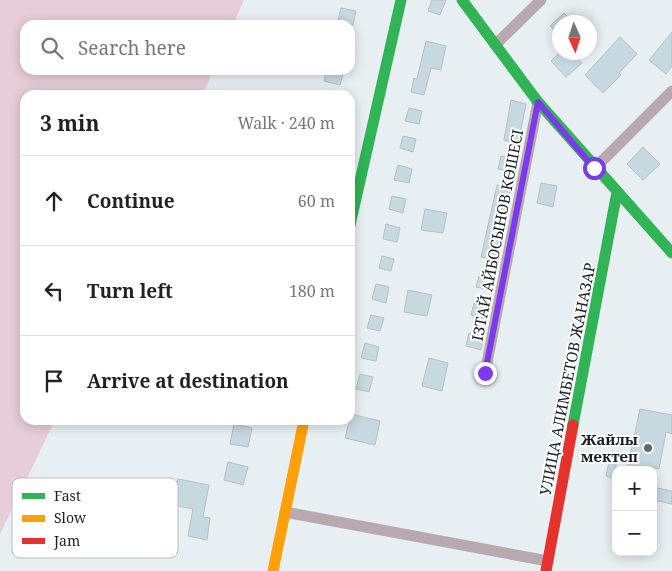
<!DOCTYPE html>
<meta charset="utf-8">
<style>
:root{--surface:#fff;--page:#f6f6f6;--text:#222;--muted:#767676;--line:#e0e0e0}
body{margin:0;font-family:"Noto Serif",serif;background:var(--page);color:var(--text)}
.controls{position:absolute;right:15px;bottom:15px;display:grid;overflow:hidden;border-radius:10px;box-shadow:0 2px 12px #0003}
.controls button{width:45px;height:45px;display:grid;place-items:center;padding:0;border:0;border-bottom:1px solid var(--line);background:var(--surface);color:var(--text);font:25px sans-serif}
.compass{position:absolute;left:552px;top:15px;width:45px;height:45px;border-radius:50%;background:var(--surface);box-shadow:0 2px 12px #0003;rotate:177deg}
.stop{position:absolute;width:15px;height:15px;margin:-11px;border:4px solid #7c3aed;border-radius:50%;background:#fff}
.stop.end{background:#7c3aed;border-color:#fff;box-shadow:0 1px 5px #0008}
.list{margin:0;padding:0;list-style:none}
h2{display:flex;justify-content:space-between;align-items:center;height:65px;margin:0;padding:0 20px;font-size:21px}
h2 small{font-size:16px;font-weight:400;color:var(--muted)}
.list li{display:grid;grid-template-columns:32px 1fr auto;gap:15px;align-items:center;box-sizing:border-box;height:90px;padding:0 20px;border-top:1px solid var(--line)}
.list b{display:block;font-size:19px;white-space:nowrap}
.list em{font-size:16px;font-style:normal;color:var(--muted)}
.icon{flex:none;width:28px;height:28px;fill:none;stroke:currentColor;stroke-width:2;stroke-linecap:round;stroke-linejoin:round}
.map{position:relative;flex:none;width:672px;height:571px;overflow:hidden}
.search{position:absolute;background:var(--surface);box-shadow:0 2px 12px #0003;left:20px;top:20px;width:335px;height:55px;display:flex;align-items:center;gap:12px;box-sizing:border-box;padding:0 18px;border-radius:15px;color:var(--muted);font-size:19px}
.panel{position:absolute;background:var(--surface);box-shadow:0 2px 12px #0003;left:20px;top:90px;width:335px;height:335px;border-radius:15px}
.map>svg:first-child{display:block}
.green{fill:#e6cdd8}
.building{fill:#c6d8e0;stroke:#b9bfc2}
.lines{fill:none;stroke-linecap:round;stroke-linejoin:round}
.street{stroke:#b7a9af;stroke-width:11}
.fast{stroke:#30b455;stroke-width:11}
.slow{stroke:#ff9f0a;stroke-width:11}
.jam{stroke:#e5322d;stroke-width:11}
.route{stroke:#7c3aed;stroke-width:6}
.poi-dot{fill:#61686a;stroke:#fff;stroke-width:2}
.labels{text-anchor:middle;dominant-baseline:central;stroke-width:4;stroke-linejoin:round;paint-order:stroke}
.street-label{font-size:15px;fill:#191f21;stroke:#fff}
.poi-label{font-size:15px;font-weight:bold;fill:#191f21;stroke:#fff;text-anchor:end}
.key{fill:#fff;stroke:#babcbc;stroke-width:1}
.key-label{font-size:14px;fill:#191f21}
</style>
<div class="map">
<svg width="672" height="571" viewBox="0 0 672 571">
<rect width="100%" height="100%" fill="#e7eff3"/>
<path class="green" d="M0,0h244l-11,25h-208v45h188l-10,25h-178v325h30l-55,114z"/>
<path class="building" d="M432,0h14l-6,15 -12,-4z
M341,8l15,3 -3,14 -15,-4z
M564,13l9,9h-13v14l-10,-10z
M672,32v34l-6,8 -17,-14z
M620,37l17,17 -18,19 2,2 -18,18 -18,-18z
M426,41l20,5 -5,24 -10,-2 -7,27 -13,-3 3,-14 3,1z
M560,52h12l10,11 -16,14 -15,-16z
M327,70h17l-4,15 -16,-4z
M511,100l15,4 -8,40 -14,-4z
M409,108l13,3 -3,13 -14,-3z
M403,136l13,3 -3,13 -13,-4z
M643,147l17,17 -17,16 -16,-16z
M501,156l15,3 -3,13 -15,-3z
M398,165l14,4 -3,14 -15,-3z
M541,183l16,3 -4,21 -16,-4z
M497,185l14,3 -14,58 3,1 -3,14 -16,-4z
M392,196l14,3 -3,14 -14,-4z
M425,209l22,4 -4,20 -22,-3z
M386,224l14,4 -3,14 -14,-3z
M382,256l12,3 -3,12 -12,-3z
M480,273l14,3 -3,14 -15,-3z
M376,284l13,3 -3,16 -14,-4z
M408,290l24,5 -5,21 -23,-4z
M474,303l14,4 -3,12 -14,-4z
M371,315l13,3 -4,13 -13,-3z
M469,333l15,3 -3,14 -15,-4z
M365,343l14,4 -3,14 -15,-3z
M429,358l19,5 -6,28 -20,-5z
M360,374l13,3 -4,15 -13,-3z
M640,409l32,6v19l-6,-2 -7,37 -13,-3 -1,4h-18z
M351,414l29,7 -5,24 -30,-7z
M234,424l18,4 -4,19 -18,-3z
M228,462l20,5 -5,18 -19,-5z
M609,462l7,1v16l-10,-3z
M178,479l31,6 -6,32 7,1 -3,22 -19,-4 5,-27 -20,-4z
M653,487l19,4v13l-19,-4z"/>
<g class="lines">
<path class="street" d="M495,45l46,-45
M595,168l77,-77
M485,373l53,-271
M285,512l263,49"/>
<path class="fast" d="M462,0l76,102 134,151
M350,225l51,-225
M573,425l44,-233"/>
<path class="slow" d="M273,571l31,-151"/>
<path class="jam" d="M546,571l27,-146"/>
</g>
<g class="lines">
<path class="route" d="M485,373l53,-271 56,66"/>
</g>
<circle class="poi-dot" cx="648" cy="448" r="5"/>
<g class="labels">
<g class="street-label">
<text transform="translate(497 235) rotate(-79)">ІЗТАЙ АЙБОСЫНОВ КӨШЕСІ</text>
<text transform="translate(567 379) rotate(-79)">УЛИЦА АЛИМБЕТОВ ЖАНАЗАР</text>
</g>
<g class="poi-label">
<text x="638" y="439">Жайлы<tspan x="638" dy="17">мектеп</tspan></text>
</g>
</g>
<rect x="12" y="478" width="166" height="80" rx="8" class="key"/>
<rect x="22" y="493" width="23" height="6" fill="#30b455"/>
<rect x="22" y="515" width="23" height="7" fill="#ff9f0a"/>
<rect x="22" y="538" width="23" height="6" fill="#e5322d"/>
<g class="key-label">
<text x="54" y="501">Fast</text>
<text x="54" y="523">Slow</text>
<text x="54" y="546">Jam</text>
</g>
</svg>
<div class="controls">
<button>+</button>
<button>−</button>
</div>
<svg class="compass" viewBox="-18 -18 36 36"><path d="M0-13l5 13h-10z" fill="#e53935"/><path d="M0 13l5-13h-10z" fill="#767676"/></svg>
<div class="stop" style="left:594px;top:168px"></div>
<div class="stop end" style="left:485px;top:373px"></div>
<div class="search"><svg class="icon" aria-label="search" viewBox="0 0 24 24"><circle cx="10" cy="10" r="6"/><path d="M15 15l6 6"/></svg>Search here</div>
<section class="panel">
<h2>3 min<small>Walk · 240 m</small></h2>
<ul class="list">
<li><svg class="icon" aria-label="ahead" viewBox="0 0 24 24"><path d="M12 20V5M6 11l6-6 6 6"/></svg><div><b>Continue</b></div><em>60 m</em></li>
<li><svg class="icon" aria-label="left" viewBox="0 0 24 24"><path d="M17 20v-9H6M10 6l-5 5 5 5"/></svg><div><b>Turn left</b></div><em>180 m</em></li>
<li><svg class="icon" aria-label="arrive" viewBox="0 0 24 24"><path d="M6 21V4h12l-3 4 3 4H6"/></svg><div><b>Arrive at destination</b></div></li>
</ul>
</section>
</div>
